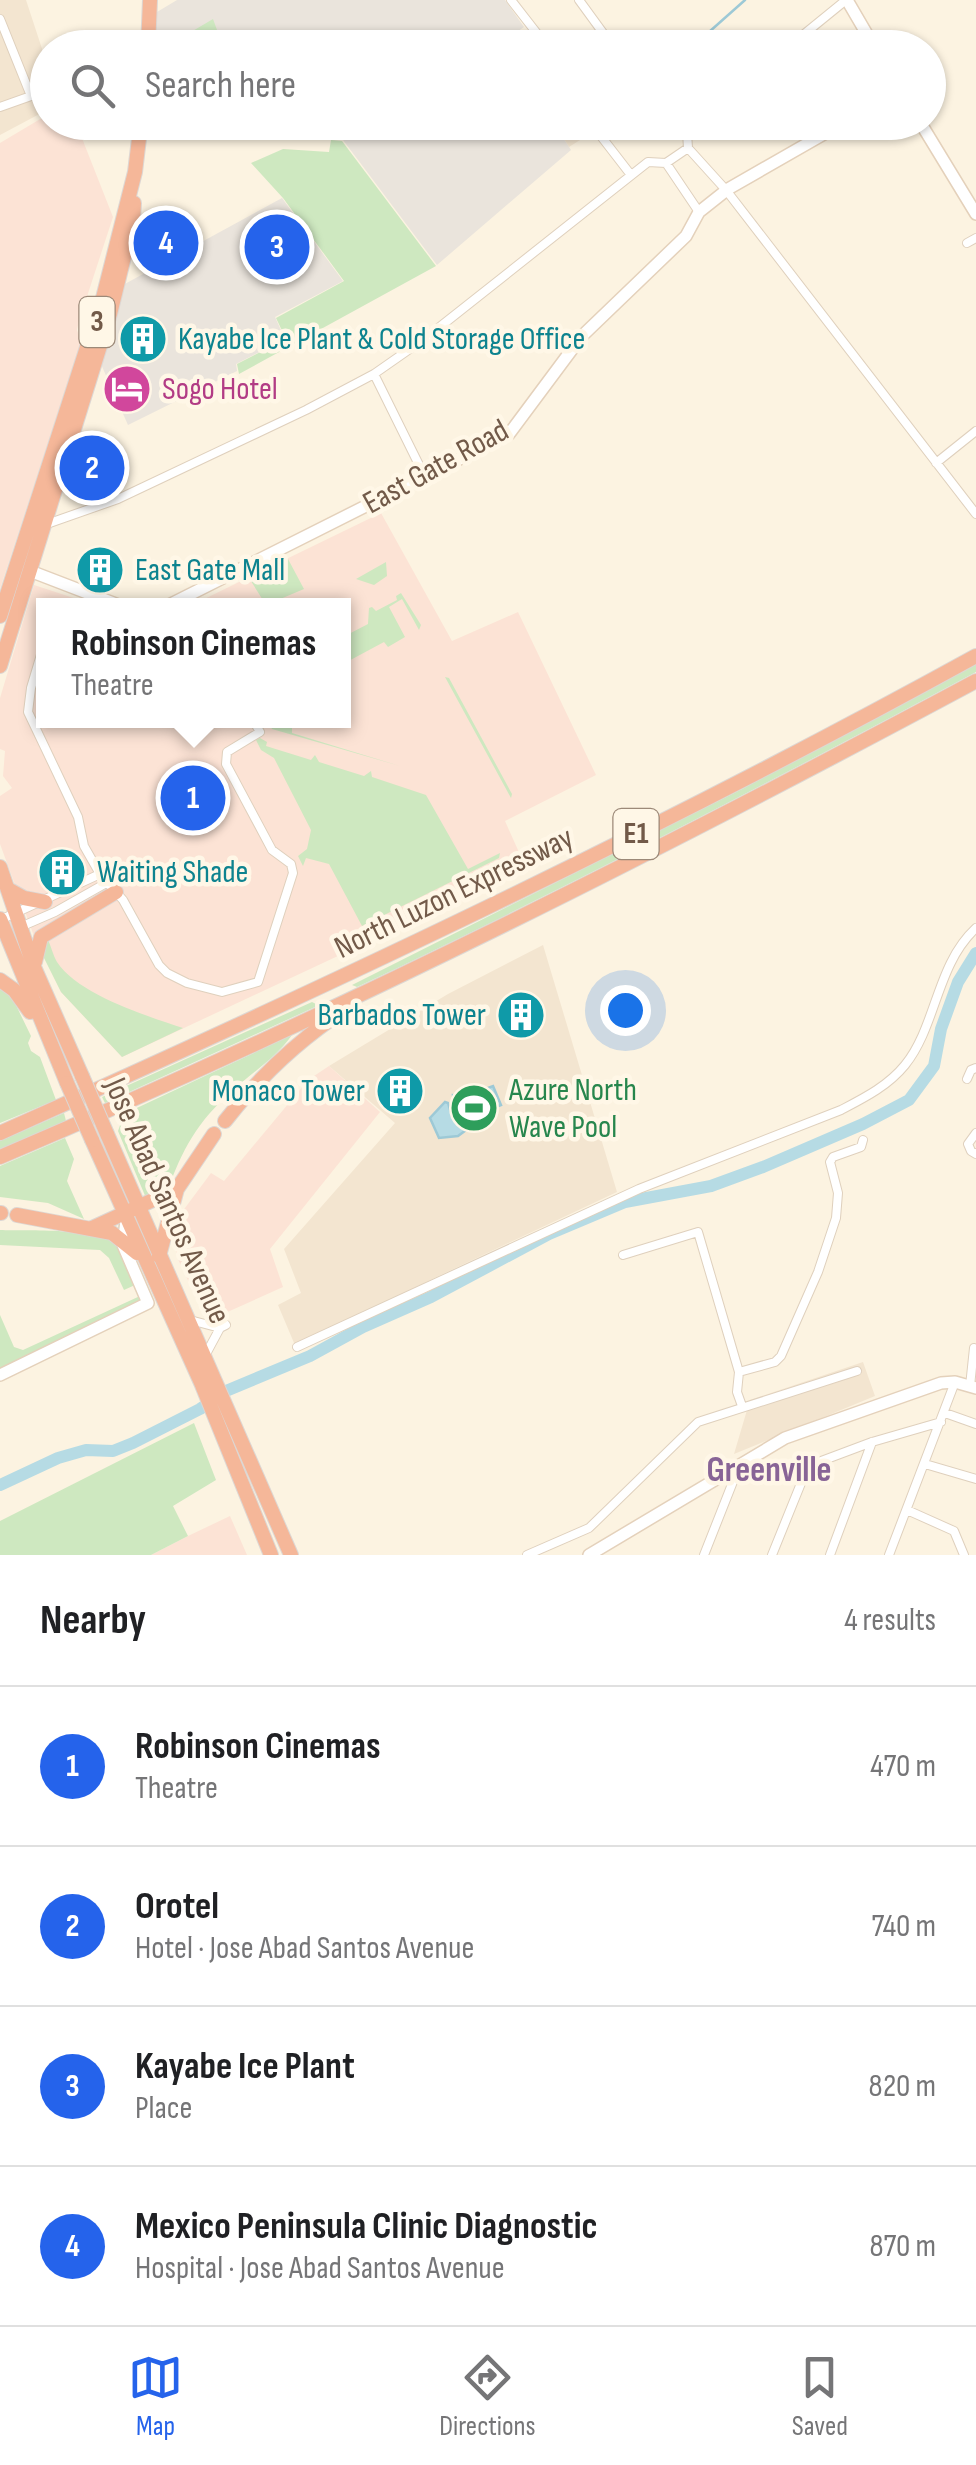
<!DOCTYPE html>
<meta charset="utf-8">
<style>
:root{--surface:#fff;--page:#f6f6f6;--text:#202124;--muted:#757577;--line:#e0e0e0;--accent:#2563eb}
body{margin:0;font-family:"Sofia Sans Condensed",sans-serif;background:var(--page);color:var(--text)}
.you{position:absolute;left:625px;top:1010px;width:35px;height:35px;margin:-25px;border:8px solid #fff;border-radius:50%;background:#1a73e8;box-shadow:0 0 0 15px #1a73e833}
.badge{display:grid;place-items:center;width:65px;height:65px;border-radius:50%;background:var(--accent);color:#fff;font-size:32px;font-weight:700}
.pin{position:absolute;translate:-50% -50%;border:5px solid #fff;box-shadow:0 2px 10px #0006}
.popup{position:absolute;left:36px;top:598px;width:315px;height:130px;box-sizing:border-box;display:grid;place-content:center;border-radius:0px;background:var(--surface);filter:drop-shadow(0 2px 8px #0005);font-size:32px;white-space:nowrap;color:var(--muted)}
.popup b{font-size:38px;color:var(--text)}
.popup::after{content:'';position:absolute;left:50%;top:100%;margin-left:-20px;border:20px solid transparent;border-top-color:var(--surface)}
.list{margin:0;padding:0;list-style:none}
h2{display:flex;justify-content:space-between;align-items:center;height:130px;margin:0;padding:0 40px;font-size:42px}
h2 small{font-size:32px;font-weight:400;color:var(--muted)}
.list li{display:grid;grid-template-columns:65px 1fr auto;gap:30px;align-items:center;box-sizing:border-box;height:160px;padding:0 40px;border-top:2px solid var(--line)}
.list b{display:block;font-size:38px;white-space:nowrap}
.list p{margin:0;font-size:32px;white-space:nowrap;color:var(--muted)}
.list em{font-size:32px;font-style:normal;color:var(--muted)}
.icon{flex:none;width:55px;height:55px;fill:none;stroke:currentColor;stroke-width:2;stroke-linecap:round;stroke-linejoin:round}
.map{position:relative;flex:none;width:976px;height:1555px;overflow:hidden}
.search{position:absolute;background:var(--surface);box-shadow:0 2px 8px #0004;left:30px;right:30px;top:30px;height:110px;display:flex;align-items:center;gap:25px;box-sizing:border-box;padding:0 35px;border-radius:55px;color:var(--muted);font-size:38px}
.sheet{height:770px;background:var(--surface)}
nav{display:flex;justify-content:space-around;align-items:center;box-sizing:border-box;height:140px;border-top:2px solid var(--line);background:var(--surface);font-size:28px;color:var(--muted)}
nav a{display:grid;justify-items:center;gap:5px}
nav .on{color:var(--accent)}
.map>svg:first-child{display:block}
.residential{fill:#f3e5d0}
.commercial{fill:#fce3d5}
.industrial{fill:#eae4dc}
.green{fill:#cee8c0}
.water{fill:#b6dbe4;stroke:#9dc9d6;stroke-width:2.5}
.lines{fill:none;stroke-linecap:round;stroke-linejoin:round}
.stream{stroke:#9dc9d6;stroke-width:2.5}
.river{stroke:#b6dbe4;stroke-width:12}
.street-casing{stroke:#dfd0bd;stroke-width:10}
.secondary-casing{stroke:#e4d1bb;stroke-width:14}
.highway-casing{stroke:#ddd7d3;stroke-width:16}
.street{stroke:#fff;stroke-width:8}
.secondary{stroke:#fff;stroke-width:11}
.highway{stroke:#f5b799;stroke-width:14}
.highway-bridge-casing{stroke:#ddd7d3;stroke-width:16;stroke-linecap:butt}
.highway-bridge{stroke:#f5b799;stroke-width:14}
.labels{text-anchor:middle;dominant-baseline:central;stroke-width:9;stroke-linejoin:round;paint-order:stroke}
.shield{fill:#fff7e7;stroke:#9c8978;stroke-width:2.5}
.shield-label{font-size:30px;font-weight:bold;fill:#725a49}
.culture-label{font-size:32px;fill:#0d838f;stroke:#fff7e7;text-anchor:start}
.hotel-label{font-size:32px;fill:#b23c85;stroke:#fff7e7;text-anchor:start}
.street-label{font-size:32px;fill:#725a49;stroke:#fff7e7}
.leisure-label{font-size:32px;fill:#27864d;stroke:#fff7e7;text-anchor:start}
.neighbourhood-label{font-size:35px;font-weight:bold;fill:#886496;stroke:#fff7e7}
</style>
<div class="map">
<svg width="976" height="1555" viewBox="0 0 976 1555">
<rect width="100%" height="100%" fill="#fcf3e1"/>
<path class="residential" d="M0,0h26l21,64v46l-47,25z
M554,123h31l6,10 -22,14z
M543,945l74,247 -187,88 -133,70 -19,-45 23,-12 -17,-44 111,-126 -66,-57 119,-72z
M863,1362l12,34 -141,58 16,-54z"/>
<path class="commercial" d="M47,115l1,7 28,1 37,94 -34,104 -2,9 4,12 -81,247v-446z
M108,450l14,29 -29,15 -15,-29z
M381,513l71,128 66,-29 78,163 -91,46 21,47 -404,189 -61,-65 -27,-56 -34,-92v-48l12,-8 -9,-12 2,-25 -5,-2v-51l34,-113 61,20 -52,1v114h300v-114l-151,-1z
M329,1066l51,46 -110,137 13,38 -69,31 -9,-2 -29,-61 1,-26 5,-17 29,-39 13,8 84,-101z
M230,1516l17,39h-96l37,-19z"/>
<path class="industrial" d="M177,0h328l19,27 -25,17 2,3 -347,1 3,-36z
M147,122h406l18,28 -134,115 -94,-125 -197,-8z
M282,198l61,83 -68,36 10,22 -49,25 1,7 -109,54 -28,-63 23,-77z"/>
<path class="green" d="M213,19l7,19 -1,9h-44l-1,-5z
M331,140l11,1 94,125 -197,108 -2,-10 49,-25 -10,-21 68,-37 -61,-83 -32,-35 32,-14 46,3z
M288,559l16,30 -38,16 -17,-27z
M386,562l1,14 -13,9 -18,-6z
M401,593l20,32 -2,5 -17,-31 -13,8 16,30 -17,10 -4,-5 -41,22v-27l25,-13 1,-16 3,-1 4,4 21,-11 -1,-4z
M976,664v8c-204,109 -409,216 -619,315l-5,-2 390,-196z
M445,677l4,1 63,116 -1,4z
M276,721l3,4 13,-4v12l108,33 -128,-37 -2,-4z
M260,738l7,4 -1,4 45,14 4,-5 4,7 45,14 7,-5 1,6 54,18 42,74 32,-16 -1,5 -137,68 -33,-62 -23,-6 -3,8 -5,-10 9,-7 4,-19 -37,-72 -13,-8 -5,-10z
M48,940c3,6 5,15 9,22 22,33 90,54 126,66l-61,29 -61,-65 -18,-36z
M0,985l12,12 19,39 -3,7 3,8 9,6 16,43 -56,23z
M312,1002l4,2 -1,3 -210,96 -3,-6z
M292,1035c-17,24 -41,38 -62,58 -31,27 -49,58 -62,97l-22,8 -28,-67 6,-17z
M64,1113l2,8 -66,29v-9z
M65,1138l9,21 -7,22 17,38 -36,-16 -48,-6v-31z
M0,1230c26,1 102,-3 119,17 8,9 12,27 16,38l-11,5 -15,-32 -9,-8 -100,-5z
M140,1296l2,6 -142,68v-55l14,32 9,3z
M194,1423l22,57 -43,26 15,30 -37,19h-151v-34z"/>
<path class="water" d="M493,1086l8,19 -20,8 -13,16 -13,-19 -2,-15 13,1z
M445,1102l3,1 4,13 14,14 -8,6 -19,2 -9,-20z"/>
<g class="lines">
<path class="stream" d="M691,48l54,-48"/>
<path class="river" d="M0,1485l58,-27 28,-8 27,1 20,-8 67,-34 26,-18 84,-35 53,-29 68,-30 118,-63 76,-32 86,-16 52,-19 100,-43 46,-24 25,-34 7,-37 17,-47 18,-29"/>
<g class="street-casing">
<path id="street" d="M511,0l35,45
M579,0l35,48
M0,19l31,77 -31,11
M546,45l13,-2 4,5
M787,48l59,-48
M590,122l41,53
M695,122l-8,11 1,15 38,42 250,324
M666,163l33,49
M967,243l9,-5
M374,374l51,103
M936,463l40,-32
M44,525l74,-26 188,-89 68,-36 53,-37 221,-175 18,1 22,-15
M43,648l-12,40 -3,24 50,105 6,29 16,28 23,26 36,65 8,8 20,10 35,9 36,-10 35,-109 -2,-9 -19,-14 -46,-86 1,-12 33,-20 -7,-12
M0,920l100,-46
M18,928l37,-16 53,-30
M967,1079l4,-9 5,-2
M976,1133l-8,11 3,7 5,3
M623,1255l75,-23 41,140 -2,20 5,14
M190,1320l30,8 6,-3
M297,1347l342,-158 202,-79c23,-12 47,-24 64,-45 32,-40 31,-100 71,-137
M206,1354l14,-26
M739,1372l36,-10 6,-6 37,-84 18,-54 2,-25 -8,-31 3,-5 28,-10 2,-7
M970,1386l4,-38
M945,1413l31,11
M925,1464l51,15
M907,1510l47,21 10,24
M527,1555l62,-27 109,-106 159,-51
M704,1555l34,-86
M772,1555l36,-89 64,-24 69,-20
M830,1555l42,-113
M889,1555l66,-173"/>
</g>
<g class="secondary-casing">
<path id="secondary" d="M847,0l28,48
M920,122l56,92
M30,571l91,35
M167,606l342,-172 73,-98 104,-100 13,-24 29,-23 117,-67
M0,1375l148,-72 -25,-58 3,-24
M589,1555l196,-117 156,-55 14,-1 21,6"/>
</g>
<g class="highway-casing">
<path id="highway" d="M148,48l2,-48
M0,616l103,-318 32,-126 6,-50
M0,666l110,-352 23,-94 1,-17
M0,867l34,100 48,109
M8,889l16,9 21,4
M0,919l67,164
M35,962l6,-25 75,-45
M0,980l14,10 16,22
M225,1121c35,-45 73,-81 121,-112
M0,1133c331,-148 658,-302 976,-477
M107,1134l184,421
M92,1140l110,245 69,170
M0,1157c333,-141 657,-305 976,-476
M0,1213h1
M17,1215l95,18 25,20
M92,1228l85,-39
M159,1256l18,-67 37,-55"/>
</g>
<use href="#street" class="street"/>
<use href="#secondary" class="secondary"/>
<use href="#highway" class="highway"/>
<g class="highway-bridge-casing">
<path id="highway-bridge" d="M82,1076l25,58
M67,1083l25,57"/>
</g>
<use href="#highway-bridge" class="highway-bridge"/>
</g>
<defs>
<g id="building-disc" transform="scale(2.5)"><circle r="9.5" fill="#0f9aa8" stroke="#fff7e7"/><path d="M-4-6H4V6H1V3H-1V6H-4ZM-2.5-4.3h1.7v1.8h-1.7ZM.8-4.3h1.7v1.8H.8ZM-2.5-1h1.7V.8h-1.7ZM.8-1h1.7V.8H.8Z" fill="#fff"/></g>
<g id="hotel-disc" transform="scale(2.5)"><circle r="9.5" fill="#d1479c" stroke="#fff7e7"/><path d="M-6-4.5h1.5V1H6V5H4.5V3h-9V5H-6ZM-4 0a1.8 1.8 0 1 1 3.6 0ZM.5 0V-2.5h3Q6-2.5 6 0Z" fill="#fff"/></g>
<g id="stadium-disc" transform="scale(2.5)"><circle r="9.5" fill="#2e9e5b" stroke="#fff7e7"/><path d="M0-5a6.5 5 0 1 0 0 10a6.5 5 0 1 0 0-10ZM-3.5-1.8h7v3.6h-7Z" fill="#fff"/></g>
</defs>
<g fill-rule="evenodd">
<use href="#building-disc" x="143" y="339"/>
<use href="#hotel-disc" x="127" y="389"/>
<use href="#building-disc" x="100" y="570"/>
<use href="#building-disc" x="62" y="872"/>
<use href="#building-disc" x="521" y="1015"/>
<use href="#building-disc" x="400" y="1091"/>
<use href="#stadium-disc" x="474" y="1108"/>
</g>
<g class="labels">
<g class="shield">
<rect x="79.5" y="297" width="35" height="50" rx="8"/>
<rect x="613.5" y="809" width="45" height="50" rx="8"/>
</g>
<g class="shield-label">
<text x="97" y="322">3</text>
<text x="636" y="834">E1</text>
</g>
<g class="culture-label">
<text x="178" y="339">Kayabe Ice Plant &amp; Cold Storage Office</text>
<text x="135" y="570">East Gate Mall</text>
<text x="97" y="872">Waiting Shade</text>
<text x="486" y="1015" text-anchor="end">Barbados Tower</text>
<text x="365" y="1091" text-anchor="end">Monaco Tower</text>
</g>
<g class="hotel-label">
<text x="162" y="389">Sogo Hotel</text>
</g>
<g class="street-label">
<text transform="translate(436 467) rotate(-29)">East Gate Road</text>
<text transform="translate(454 893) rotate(-26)">North Luzon Expressway</text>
<text transform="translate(167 1201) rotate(66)">Jose Abad Santos Avenue</text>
</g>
<g class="leisure-label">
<text x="509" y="1090">Azure North<tspan x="509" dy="37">Wave Pool</tspan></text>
</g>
<g class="neighbourhood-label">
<text x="769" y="1470">Greenville</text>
</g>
</g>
</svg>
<div class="you"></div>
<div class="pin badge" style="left:193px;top:798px">1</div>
<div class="popup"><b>Robinson Cinemas</b>Theatre</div>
<div class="pin badge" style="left:92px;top:468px">2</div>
<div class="pin badge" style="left:277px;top:247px">3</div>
<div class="pin badge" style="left:166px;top:243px">4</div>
<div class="search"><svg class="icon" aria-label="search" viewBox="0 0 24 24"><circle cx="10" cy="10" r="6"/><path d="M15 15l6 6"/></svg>Search here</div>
</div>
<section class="sheet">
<h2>Nearby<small>4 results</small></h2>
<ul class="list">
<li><span class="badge">1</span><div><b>Robinson Cinemas</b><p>Theatre</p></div><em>470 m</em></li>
<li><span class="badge">2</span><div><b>Orotel</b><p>Hotel · Jose Abad Santos Avenue</p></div><em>740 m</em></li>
<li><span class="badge">3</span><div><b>Kayabe Ice Plant</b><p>Place</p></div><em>820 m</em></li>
<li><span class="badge">4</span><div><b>Mexico Peninsula Clinic Diagnostic</b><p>Hospital · Jose Abad Santos Avenue</p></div><em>870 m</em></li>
</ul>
</section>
<nav>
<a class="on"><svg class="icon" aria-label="map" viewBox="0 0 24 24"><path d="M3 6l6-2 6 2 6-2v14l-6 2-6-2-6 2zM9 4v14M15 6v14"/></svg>Map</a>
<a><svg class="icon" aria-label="directions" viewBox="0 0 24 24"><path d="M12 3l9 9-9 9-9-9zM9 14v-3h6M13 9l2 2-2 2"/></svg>Directions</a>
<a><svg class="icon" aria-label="saved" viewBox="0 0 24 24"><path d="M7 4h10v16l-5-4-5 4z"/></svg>Saved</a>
</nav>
